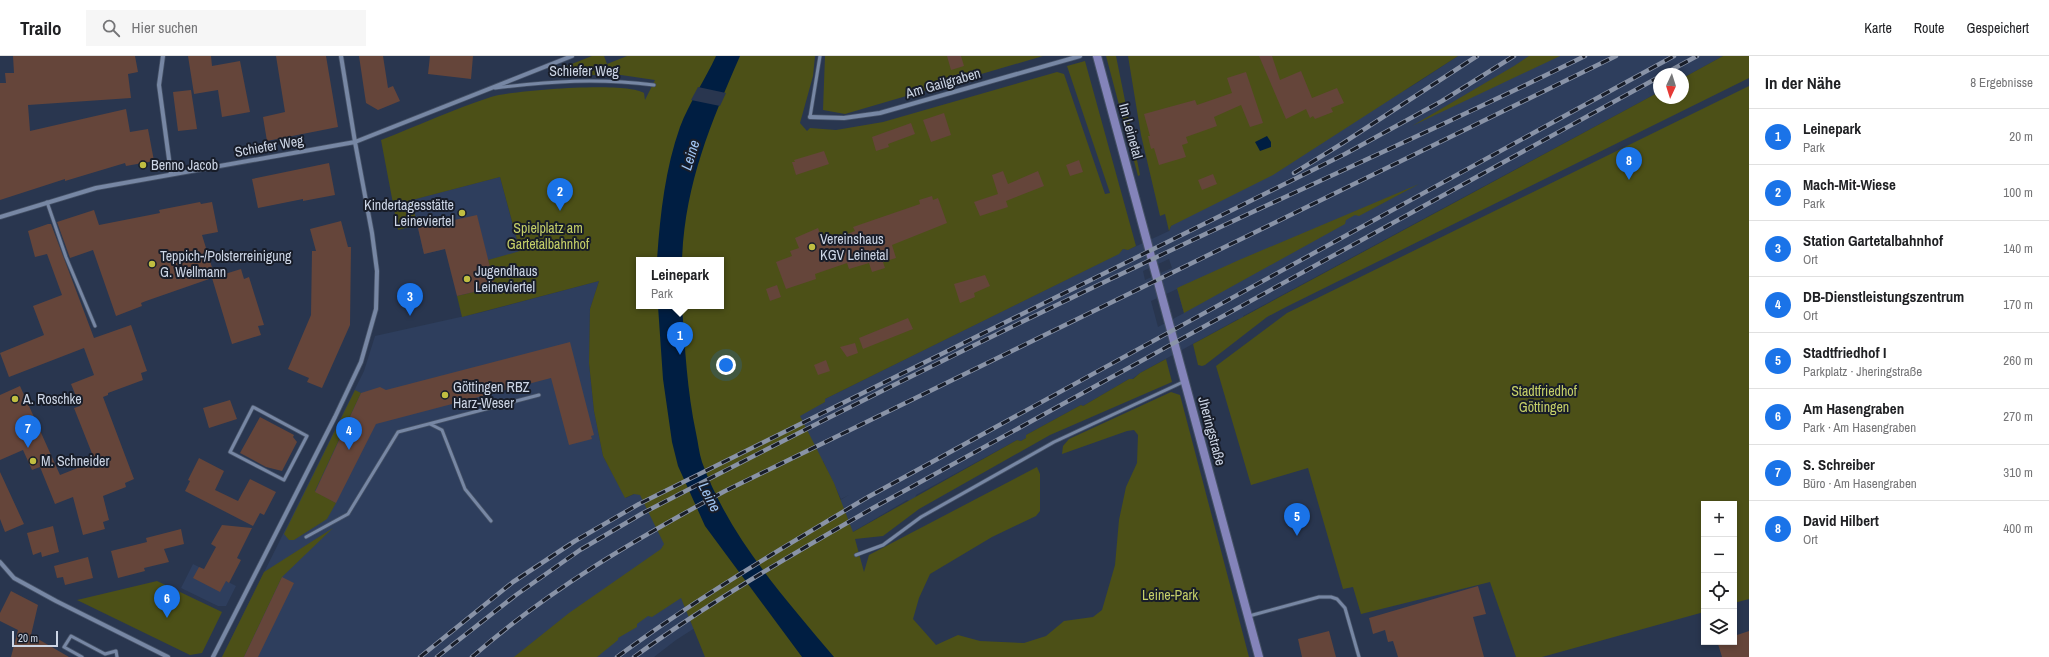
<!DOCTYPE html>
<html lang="de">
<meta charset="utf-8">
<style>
:root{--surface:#fff;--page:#f6f6f6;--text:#202124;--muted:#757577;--line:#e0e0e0;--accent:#1a73e8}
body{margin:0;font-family:"Archivo Narrow",sans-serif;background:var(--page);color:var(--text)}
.controls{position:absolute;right:12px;bottom:12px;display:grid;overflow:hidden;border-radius:0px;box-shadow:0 2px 6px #0003}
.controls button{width:36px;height:36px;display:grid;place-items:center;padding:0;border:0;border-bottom:1px solid var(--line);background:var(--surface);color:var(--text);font:20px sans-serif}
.compass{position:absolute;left:1653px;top:12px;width:36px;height:36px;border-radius:50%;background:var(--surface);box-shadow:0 2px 6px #0003;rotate:184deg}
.scale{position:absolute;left:12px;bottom:10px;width:46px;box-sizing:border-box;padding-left:4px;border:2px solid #ccd5e5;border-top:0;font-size:11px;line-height:14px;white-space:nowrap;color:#ccd5e5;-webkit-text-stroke:3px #181d29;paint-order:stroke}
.you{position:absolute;left:726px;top:309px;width:14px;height:14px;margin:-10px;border:3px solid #fff;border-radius:50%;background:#1a73e8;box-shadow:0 0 0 6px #1a73e833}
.badge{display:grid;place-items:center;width:26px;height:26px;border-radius:50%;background:var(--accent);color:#fff;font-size:13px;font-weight:700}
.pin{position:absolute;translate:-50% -33px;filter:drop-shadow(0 1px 2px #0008)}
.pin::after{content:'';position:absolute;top:21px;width:14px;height:12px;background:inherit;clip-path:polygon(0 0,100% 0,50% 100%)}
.popup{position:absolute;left:636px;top:201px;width:88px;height:52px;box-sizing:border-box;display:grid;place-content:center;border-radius:0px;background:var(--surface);filter:drop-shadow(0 1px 3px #0005);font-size:13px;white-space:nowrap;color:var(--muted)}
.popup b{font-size:15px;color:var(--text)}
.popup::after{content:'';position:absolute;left:50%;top:100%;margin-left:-8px;border:8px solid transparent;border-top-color:var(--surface)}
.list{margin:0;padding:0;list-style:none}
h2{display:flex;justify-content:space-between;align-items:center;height:52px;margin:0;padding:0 16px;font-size:17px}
h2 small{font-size:13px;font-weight:400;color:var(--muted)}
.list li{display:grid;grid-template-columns:26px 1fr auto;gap:12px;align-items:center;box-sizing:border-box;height:56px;padding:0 16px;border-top:1px solid var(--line)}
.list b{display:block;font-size:15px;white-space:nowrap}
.list p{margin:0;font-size:13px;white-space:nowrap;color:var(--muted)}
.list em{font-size:13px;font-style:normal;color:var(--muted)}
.icon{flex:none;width:22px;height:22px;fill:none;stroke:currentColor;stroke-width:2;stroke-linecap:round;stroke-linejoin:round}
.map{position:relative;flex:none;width:1749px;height:601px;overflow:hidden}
header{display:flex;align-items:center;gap:24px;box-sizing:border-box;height:56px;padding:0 20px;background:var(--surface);border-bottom:1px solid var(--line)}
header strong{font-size:19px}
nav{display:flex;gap:22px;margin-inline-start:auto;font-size:14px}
.search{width:280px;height:36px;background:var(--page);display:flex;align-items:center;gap:10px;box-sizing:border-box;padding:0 14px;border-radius:0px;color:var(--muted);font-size:15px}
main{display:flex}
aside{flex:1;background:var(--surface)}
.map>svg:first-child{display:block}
.built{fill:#2e3e5d;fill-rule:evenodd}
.green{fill:#4c5017;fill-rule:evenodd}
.water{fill:#001e42}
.pier{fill:#29364f}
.building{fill:#65453a}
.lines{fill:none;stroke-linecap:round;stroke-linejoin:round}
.lane-casing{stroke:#455166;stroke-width:4.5}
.street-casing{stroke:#455166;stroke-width:5.5}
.secondary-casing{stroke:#455166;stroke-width:10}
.lane{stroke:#7787a4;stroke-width:3}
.street{stroke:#7787a4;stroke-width:4}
.secondary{stroke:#8484ba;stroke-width:8}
.rail-casing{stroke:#8993a7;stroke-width:4.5}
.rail{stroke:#181d29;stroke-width:3;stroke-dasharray:9;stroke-linecap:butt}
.poi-dot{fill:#c0be41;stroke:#181d29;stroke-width:1.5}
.labels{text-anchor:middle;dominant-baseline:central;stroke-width:4;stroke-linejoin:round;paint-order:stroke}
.street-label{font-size:14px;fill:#ccd5e5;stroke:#181d29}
.poi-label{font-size:14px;fill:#ccd5e5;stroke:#181d29;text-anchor:start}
.park-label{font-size:14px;fill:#c5cf68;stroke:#181d29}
.water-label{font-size:15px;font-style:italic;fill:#a0c5f3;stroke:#181d29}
</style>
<header>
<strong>Trailo</strong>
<div class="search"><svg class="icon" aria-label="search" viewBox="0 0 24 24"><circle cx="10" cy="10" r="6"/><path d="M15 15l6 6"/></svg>Hier suchen</div>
<nav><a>Karte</a><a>Route</a><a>Gespeichert</a></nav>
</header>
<main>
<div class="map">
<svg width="1749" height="601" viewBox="0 0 1749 601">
<rect width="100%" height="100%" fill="#29364f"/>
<path class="built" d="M1458,0h265l-40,22v-4h-24v18l-416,224v3h-5l-98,54 -8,6h-3l-46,27 -2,-1 -55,30v3l-5,3 -4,-1 -101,55 -1,3 -5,3 -3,-1 -148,87 -83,53 -22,17h-432l142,-286 11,-35 108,-24 116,-31 -9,28 -1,54 5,48 9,45 23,42 184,-89 15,-7v-3l293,-145 5,-5 5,1 41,-19 2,-5 246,-143zM1169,203l3,9 -27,12 -2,-9zM1177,233l7,24 -26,14 -7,-26zM823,405l18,38 8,-4 -108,63z
M500,121l20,75 -32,8 -43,-11 -21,5 -13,-54z
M193,508l43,22 -10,20h-8l-37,-18z"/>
<path class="green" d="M592,0h12l3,8 20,-8h188l-2,20 -13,47 7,8 3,-3 26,2 47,-8 174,-50 7,2 41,120 5,-1 -43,-127 18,-5 51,185 -8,4 -5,-1 -4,5 -294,145v3l-25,14 34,67 19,49 164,-92 4,1 5,-3v-3l55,-30 2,1 46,-27h4l7,-6 26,-14 6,23 -122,53 -131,74 -36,27 -28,3 9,33 5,-17 168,-88 3,7v37l-4,5 -44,21 -62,37 -11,24 -6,21 23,26 22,-10 22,6 44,2 22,-7 18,-15 29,-4 9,-7 13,-45 4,-45 7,-33 11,-24 1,-28 -4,-5 -7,1 -65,23 1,-8 6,-7 102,-47 9,3 69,262h-544l-24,-59 -29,19 -4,-1 -11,8v3l-19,11v2l-21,17h-83l55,-44 92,-64 3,-5 -24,-49 -6,-1 -9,4 -22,-42 -9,-45 -5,-48 1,-54 9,-28 -137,36 -5,-21 37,-9 -6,-27 32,-9 -20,-74 -88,23 5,25 -19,5 -17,-90c36,-14 73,-31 110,-43 22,-7 136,-16 153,-4l1,7 10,-20 -34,-5h-64l-4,-2 1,-2zM639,204h82v46h-82z
M825,0h218l-198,58 -22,-4z
M1106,0h10l24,119 -2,1z
M1128,0h330l-185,119 -102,51 -2,5 -4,-17 -5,2 -19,-81z
M1529,0h31l-148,70 102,-60z
M1723,0h26v22l-463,229 -19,10 -62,48 -3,1 -4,-1 -5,-21 466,-252v6h24v-20z
M1749,30v513l-15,4v-99h-30v108l-162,45h-26l-26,-75 -129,32 -8,-27 -10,2 -35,-121 -57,17 -35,-119 71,-53z
M1419,128l-60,32 -4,-1 -9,5 -1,4 -161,89 -7,-25 62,-28z
M355,334l6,3 -46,98 21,12 -9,16 -33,21h-5l-5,-6z
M333,472l-51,49 -38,80h-22l42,-85z
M157,525l65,31 -20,41 -12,2 -113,-55z"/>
<path class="water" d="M716,0h24c-30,69 -55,128 -58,204h-25c3,-44 8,-91 23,-133 9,-24 25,-47 36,-71z
M1267,80l4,6v5l-11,4 -5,-9z
M658,250h24c3,42 5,85 14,127 2,9 3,20 6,29 27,75 82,135 132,195h-32l-97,-131 -27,-60 -6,-24 -9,-63z"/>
<path class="pier" d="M698,31l28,6 -6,13 -29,-6z"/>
<path class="building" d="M13,0h122l3,16 -10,2 3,24 -103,7 2,26 96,-22 4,23 18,-3 6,32 -28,5 -1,-3 -60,18v-2l-65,21v-117h6l-1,-10h9z
M188,0h23l1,10 28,-5 10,51 -28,5 -4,-27 -24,4z
M276,0h50l12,71 -71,14 -4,-24 22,-5z
M359,0h24l5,32 5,-2 7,15 -22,9 -12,-7z
M430,0h43l-2,23 -43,-5z
M947,0h14l3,10 -13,4z
M1259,0h13l8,24 21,-9 11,27 25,-10 7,15 -13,5 2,4 -18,7 -2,-3 -3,2 -4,-9 -20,10z
M1246,16l17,51 -13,4 -9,-22 -27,12 3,9 -31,11 2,6 -6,2 4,12 -27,8 -5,-17 -3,1 -3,-13h2l-6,-22 51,-14 2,5 35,-12 -5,-15z
M191,34l6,39 -19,2 -5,-39z
M944,57l7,22 -20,7 -8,-22z
M911,67l4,11 -27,10 1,3 -13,4 -4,-14z
M824,95l5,13 -33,11 -4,-13h3l-1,-2z
M1079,104l4,12 -13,4 -4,-11z
M329,107l6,32 -32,6v-2l-45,9 -6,-29z
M1003,115l5,13 30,-13 6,15 -38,15 2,6 -28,9 -6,-14 24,-8 -6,-19z
M1213,118l4,10 -15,6 -4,-10z
M932,140l1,4 5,-2 9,25 -55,22 4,13 -13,4 2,6 -13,4 -3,-9 -20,6 -2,-6 -32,11 1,5 -30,10 -10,-27 16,-6 -2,-5 9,-3 -4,-10 23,-10 6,15 31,-12 -2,-4 67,-23 -1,-4z
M200,146l1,2 11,-2 6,30 -16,3 13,42 26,-8 3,10 5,-2 15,48 -6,1 3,9 -29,9 -20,-66 -66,23 -5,2 1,3 -26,10 -23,-66 -23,8 -13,-36 37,-12 5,15 61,-12 -1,-3z
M477,159l18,72 -38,9 -12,-47 -21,5 -6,-26z
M341,165l7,26h3l-1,78 -28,63 -15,-6 2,-4 -21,-9 23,-54 1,-64h4l-6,-22z
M48,168h3l43,114 37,-13 16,46 -6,2 2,7 -35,13v2l-5,2 31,82 -9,4 1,4 -23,9 6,24 -6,2 2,7 -22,6 -10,-38 -18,7 -15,-37 -8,3 -9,-20 -23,10v-65l20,-9 40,89 35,-14 -21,-53 6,-2 -9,-22 23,-9 -10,-27 -75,29 -9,-24 44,-18 -11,-29 29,-11 -15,-41 -12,3 -7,-26z
M985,219l5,11 -16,7 1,4 -15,6 -6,-19z
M777,229l4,12 -11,4 -4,-12z
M908,262l5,11 -50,20 -4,-11z
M570,286l24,93 -3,1 1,3 -23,6 -18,-67 -175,46 -40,79 -21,-11 46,-99 19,-6 6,3z
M855,287l3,10 -11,4 -7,-10z
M826,304l4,11 -12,4 -4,-10z
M230,344l7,19 -28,9 -6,-20z
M260,361l34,18 -1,2 4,5 -15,29 -16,-4 -26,-14z
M199,402l25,13 -9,19 23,11 12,-22 26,13 -12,23 -4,-2 -7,13 -68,-35 5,-10 -2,-1z
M0,416l24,52 -19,8 -5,-13z
M222,469l30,3 -15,30 4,2 -12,23 -3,-2 -6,11 -27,-14 6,-11 5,2 12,-22 -5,-3z
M53,470l6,26 -17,5 -1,-5 -8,3 -6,-22z
M181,473l3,15 -20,5 5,13 -25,6 1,3 -27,7 -7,-27 36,-9 -1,-4z
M88,501l5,21 -28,7 -2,-8 -6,1 -3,-12z
M282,521l12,6 -36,74h-14z
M1478,530l8,28 -13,3 11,40h-86l-5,-16 -5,1 -3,-12 -12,4 -4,-16z
M11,535l27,14 -7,30 38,22h-58l7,-27 -18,-9v-8z
M1329,575l7,26h-34l-4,-18z
M1749,575v26h-27l-4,-13 16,-2v-6z"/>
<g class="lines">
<g class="lane-casing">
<path id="lane" d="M495,32c57,-7 102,-10 159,-3
M810,61l10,-61
M47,146l19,55 29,69
M253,351l54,29 -23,44 -54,-28z
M430,368l12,6 23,59 26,32
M306,481l42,-23 50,-82 141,-37
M856,499l27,-10 38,-28 133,-75 129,-60
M1249,560l70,-19h12l6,2 8,9 14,49
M82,601l-18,-10 7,-11 34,18 11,-3 1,6"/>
</g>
<g class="street-casing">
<path id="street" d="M163,0l-4,29 12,89
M810,61l34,1 36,-5 200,-57
M0,161l96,-29 259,-46 217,-86
M0,506l14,16 42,23 112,56
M213,601l122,-240 26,-55 15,-53 1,-38 -5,-38 -17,-91 -14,-86"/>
</g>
<g class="secondary-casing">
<path id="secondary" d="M1097,0l162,601"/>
</g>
<use href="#lane" class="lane"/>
<use href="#street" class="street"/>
<use href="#secondary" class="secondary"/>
<g class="rail-casing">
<path id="rail" d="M1664,18l33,-18
M1294,117l49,-30 134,-87
M420,601l93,-75 62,-41 64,-37 706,-350 97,-53 72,-45
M437,601l79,-62 64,-45 63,-37c177,-92 357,-182 537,-267 135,-64 272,-124 405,-190
M472,601c76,-67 164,-118 253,-166l891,-435
M617,601c80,-59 165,-109 251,-160l806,-441
M634,601c76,-55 157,-102 239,-149l786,-431"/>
</g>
<use href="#rail" class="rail"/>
</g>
<g class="poi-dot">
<circle cx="143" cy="109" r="4"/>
<circle cx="462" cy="157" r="4"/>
<circle cx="812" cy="191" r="4"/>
<circle cx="152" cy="208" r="4"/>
<circle cx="467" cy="223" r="4"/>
<circle cx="445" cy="339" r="4"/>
<circle cx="15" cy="343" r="4"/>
<circle cx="33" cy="405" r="4"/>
</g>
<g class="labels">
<g class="street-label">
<text x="584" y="15">Schiefer Weg</text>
<text transform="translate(943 27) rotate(-16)">Am Gailgraben</text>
<text transform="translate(1131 75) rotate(75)">Im Leinetal</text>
<text transform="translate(269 90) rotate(-10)">Schiefer Weg</text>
<text transform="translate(1212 375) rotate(75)">Jheringstraße</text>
</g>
<g class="poi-label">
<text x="151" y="109">Benno Jacob</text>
<text x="454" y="149" text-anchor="end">Kindertagesstätte<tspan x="454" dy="16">Leineviertel</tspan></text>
<text x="820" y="183">Vereinshaus<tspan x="820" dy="16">KGV Leinetal</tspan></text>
<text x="160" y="200">Teppich-/Polsterreinigung<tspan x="160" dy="16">G. Wellmann</tspan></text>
<text x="475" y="215">Jugendhaus<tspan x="475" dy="16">Leineviertel</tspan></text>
<text x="453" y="331">Göttingen RBZ<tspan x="453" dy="16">Harz-Weser</tspan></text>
<text x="23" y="343">A. Roschke</text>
<text x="41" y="405">M. Schneider</text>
</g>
<g class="park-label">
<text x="548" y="172">Spielplatz am<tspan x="548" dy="16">Gartetalbahnhof</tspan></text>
<text x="1544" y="335">Stadtfriedhof<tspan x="1544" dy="16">Göttingen</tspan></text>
<text x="1170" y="539">Leine-Park</text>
</g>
<g class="water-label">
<text transform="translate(690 99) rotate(-73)">Leine</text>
<text transform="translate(710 441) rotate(63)">Leine</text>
</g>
</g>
</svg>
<div class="controls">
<button>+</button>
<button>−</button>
<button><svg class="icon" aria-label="locate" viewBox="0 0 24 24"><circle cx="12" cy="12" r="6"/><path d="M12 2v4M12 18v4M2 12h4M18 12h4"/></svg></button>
<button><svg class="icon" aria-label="layers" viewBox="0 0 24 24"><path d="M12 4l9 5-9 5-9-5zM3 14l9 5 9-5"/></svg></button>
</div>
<svg class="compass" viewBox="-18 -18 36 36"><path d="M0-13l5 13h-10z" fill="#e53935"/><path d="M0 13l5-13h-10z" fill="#757577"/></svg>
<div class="scale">20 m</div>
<div class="you"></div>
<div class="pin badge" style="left:680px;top:299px">1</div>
<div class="popup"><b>Leinepark</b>Park</div>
<div class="pin badge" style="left:560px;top:155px">2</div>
<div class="pin badge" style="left:410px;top:260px">3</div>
<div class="pin badge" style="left:349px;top:394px">4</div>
<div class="pin badge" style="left:1297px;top:480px">5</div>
<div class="pin badge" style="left:167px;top:562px">6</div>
<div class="pin badge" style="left:28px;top:392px">7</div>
<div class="pin badge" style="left:1629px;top:124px">8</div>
</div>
<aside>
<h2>In der Nähe<small>8 Ergebnisse</small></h2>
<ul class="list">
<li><span class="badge">1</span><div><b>Leinepark</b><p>Park</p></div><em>20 m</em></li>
<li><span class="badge">2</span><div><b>Mach-Mit-Wiese</b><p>Park</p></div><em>100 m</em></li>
<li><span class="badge">3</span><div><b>Station Gartetalbahnhof</b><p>Ort</p></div><em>140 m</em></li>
<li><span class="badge">4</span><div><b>DB-Dienstleistungszentrum</b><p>Ort</p></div><em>170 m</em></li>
<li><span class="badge">5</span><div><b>Stadtfriedhof I</b><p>Parkplatz · Jheringstraße</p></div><em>260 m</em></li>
<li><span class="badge">6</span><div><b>Am Hasengraben</b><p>Park · Am Hasengraben</p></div><em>270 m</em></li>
<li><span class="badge">7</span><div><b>S. Schreiber</b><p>Büro · Am Hasengraben</p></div><em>310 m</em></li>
<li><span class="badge">8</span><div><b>David Hilbert</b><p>Ort</p></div><em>400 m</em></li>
</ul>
</aside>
</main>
